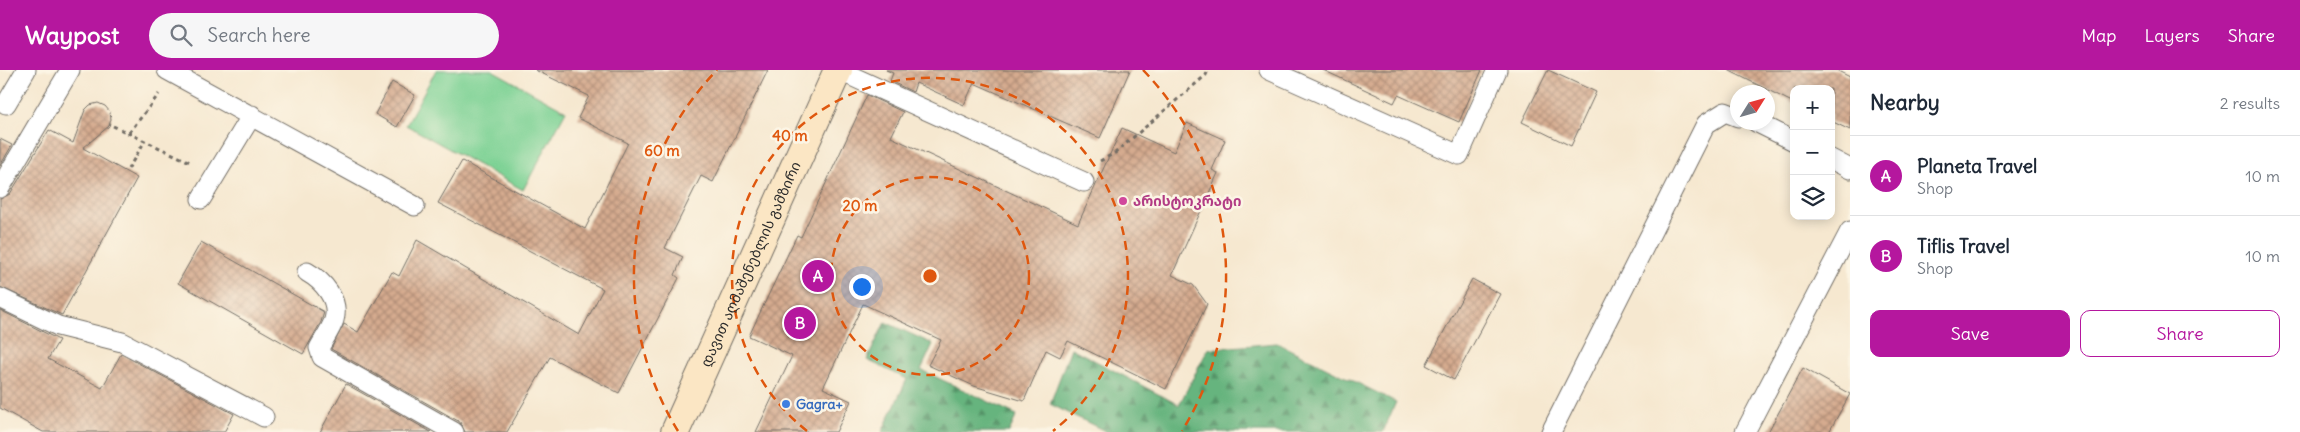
<!DOCTYPE html>
<meta charset="utf-8">
<style>
:root{--surface:#fff;--page:#f6f6f7;--text:#1f2937;--muted:#747a83;--line:#e0e1e3;--accent:#b5179e}
body{margin:0;font-family:Delius,"Noto Sans Georgian",sans-serif;background:var(--page);color:var(--text)}
.controls{position:absolute;right:15px;top:15px;display:grid;overflow:hidden;border-radius:10px;box-shadow:0 2px 12px #0003}
.controls button{width:45px;height:45px;display:grid;place-items:center;padding:0;border:0;border-bottom:1px solid var(--line);background:var(--surface);color:var(--text);font:25px sans-serif}
.compass{position:absolute;left:1730px;top:15px;width:45px;height:45px;border-radius:50%;background:var(--surface);box-shadow:0 2px 12px #0003;rotate:53deg}
.you{position:absolute;left:861px;top:216px;width:18px;height:18px;margin:-12px;border:4px solid #fff;border-radius:50%;background:#1a73e8;box-shadow:0 0 0 8px #1a73e833}
.badge{display:grid;place-items:center;width:32px;height:32px;border-radius:50%;background:var(--accent);color:#fff;font-size:16px;font-weight:700}
.pin{position:absolute;translate:-50% -50%;border:2px solid #fff;box-shadow:0 1px 5px #0006}
.list{margin:0;padding:0;list-style:none}
h2{display:flex;justify-content:space-between;align-items:center;height:65px;margin:0;padding:0 20px;font-size:21px}
h2 small{font-size:16px;font-weight:400;color:var(--muted)}
.list li{display:grid;grid-template-columns:32px 1fr auto;gap:15px;align-items:center;box-sizing:border-box;height:80px;padding:0 20px;border-top:1px solid var(--line)}
.list b{display:block;font-size:19px;white-space:nowrap}
.list p{margin:0;font-size:16px;white-space:nowrap;color:var(--muted)}
.list em{font-size:16px;font-style:normal;color:var(--muted)}
.actions{display:flex;gap:10px;padding:15px 20px}
.actions a{flex:1;padding:11px 0;border:1px solid var(--accent);border-radius:10px;text-align:center;font-size:18px;color:var(--accent)}
.actions .main{background:var(--accent);color:#fff}
.icon{flex:none;width:28px;height:28px;fill:none;stroke:currentColor;stroke-width:2;stroke-linecap:round;stroke-linejoin:round}
.map{position:relative;flex:none;width:1850px;height:362px;overflow:hidden}
header{display:flex;align-items:center;gap:30px;box-sizing:border-box;height:70px;padding:0 25px;background:var(--accent);color:#fff}
header strong{font-size:24px}
nav{display:flex;gap:28px;margin-inline-start:auto;font-size:18px}
.search{width:350px;height:45px;background:var(--page);display:flex;align-items:center;gap:12px;box-sizing:border-box;padding:0 18px;border-radius:28px;color:var(--muted);font-size:19px}
main{display:flex}
aside{flex:1;background:var(--surface)}
.map>svg:first-child{display:block}
.green{fill:#7dd294;stroke:#547e60}
.forest{fill:url(#forest-firs);stroke:#487054}
.building{fill:url(#building-cross-hatch)}
.lines{fill:none;stroke-linecap:round;stroke-linejoin:round}
.lane-casing{stroke:#726d65;stroke-width:21}
.secondary-casing{stroke:#726d65;stroke-width:30}
.path{stroke:#726d65;stroke-width:3;stroke-dasharray:4 4;stroke-linecap:butt}
.lane{stroke:#fff;stroke-width:19}
.secondary{stroke:#fbe6c4;stroke-width:28}
.ring{fill:none;stroke:#df570e;stroke-width:2.5;stroke-dasharray:9 6}
.hotel-dot{fill:#d1479c;stroke:#fcf5e5;stroke-width:2}
.shop-dot{fill:#3f7fe0;stroke:#fcf5e5;stroke-width:2}
.labels{text-anchor:middle;dominant-baseline:central;stroke-width:5;stroke-linejoin:round;paint-order:stroke}
.hotel-label{font-size:14px;font-weight:bold;fill:#b23c85;stroke:#fcf5e5;text-anchor:start}
.street-label{font-size:14px;fill:#2b2b2b;stroke:#fcf5e5}
.shop-label{font-size:14px;font-weight:bold;fill:#366cbe;stroke:#fcf5e5;text-anchor:start}
.centre{fill:#df570e;stroke:#fcf5e5;stroke-width:2.5}
.ring-label{font-size:15px;text-anchor:middle;font-weight:bold;fill:#df570e;stroke:#fcf5e5;stroke-width:5;stroke-linejoin:round;paint-order:stroke}
</style>
<header>
<strong>Waypost</strong>
<div class="search"><svg class="icon" aria-label="search" viewBox="0 0 24 24"><circle cx="10" cy="10" r="6"/><path d="M15 15l6 6"/></svg>Search here</div>
<nav><a>Map</a><a>Layers</a><a>Share</a></nav>
</header>
<main>
<div class="map">
<svg width="1850" height="362" viewBox="0 0 1850 362">
<defs>
<pattern id="forest-firs" width="22" height="20" patternUnits="userSpaceOnUse" patternTransform="scale(1.25)"><rect width="22" height="20" fill="#66b47e"/><path d="M5 1l3.5 6h-7zM16 11l3.5 6h-7z" fill="#549367"/></pattern>
<pattern id="building-cross-hatch" width="8" height="8" patternUnits="userSpaceOnUse" patternTransform="scale(1.25)"><rect width="8" height="8" fill="#d5ab8f"/><path d="M0 0l8 8M0 8l8-8" fill="none" stroke="#ad8b75"/></pattern>
</defs>
<rect width="100%" height="100%" fill="#fcf5e5"/>
<filter id="ink" filterUnits="userSpaceOnUse"><feTurbulence type="fractalNoise" baseFrequency=".02" numOctaves="2"/><feDisplacementMap in="SourceGraphic" scale="10" xChannelSelector="R" yChannelSelector="G"/><feConvolveMatrix kernelMatrix="1 2 1 2 8 2 1 2 1" color-interpolation-filters="sRGB"/></filter>
<filter id="wash" filterUnits="userSpaceOnUse"><feTurbulence type="fractalNoise" baseFrequency=".0096" numOctaves="4" result="noise"/><feDisplacementMap in="SourceGraphic" scale="20" xChannelSelector="R" yChannelSelector="G"/><feGaussianBlur stdDeviation="1.12" result="paint"/><feColorMatrix in="noise" values="0 0 0 0 0 0 0 0 0 0 0 0 0 0 0 0 0 1.4 0 .05"/><feComposite in="paint" operator="in"/></filter>
<g filter="url(#wash)">
<rect width="100%" height="100%" fill="#f6e8d0"/>
<path class="green" d="M436,0h56l74,41 -43,79 -117,-65z"/>
<path class="forest" d="M885,252l48,22 -12,26 96,45 -8,17h-127l25,-53 -40,-19z
M1277,273l119,59 -13,30h-276l-57,-28 21,-56 108,57 29,-56z"/>
<g id="blocks">
<path class="building" d="M535,0h233l-55,112 -12,-6 -36,72 18,9 -8,18 4,3 -60,115 -69,-36 -43,75h-42l-5,-10 -129,-73 13,-25 14,8 34,-60 7,4 18,-36 162,95 24,-46 -165,-86 24,-42 123,68 43,-86 -50,-25 11,-22z
M886,0h244l-30,68 -126,-55 -10,22 -48,-22 -3,9 -23,-11 3,-8z
M1323,0h159l-23,52 -61,-27 -4,8z
M1548,0l48,22 -25,54 -49,-24z
M1728,0h108l14,7v53l-19,-9v-32h-37v14z
M392,12l23,13 -18,32 -22,-13z
M867,25l36,17 -12,25 187,87 44,-96 52,24 13,-29 38,17 -13,30 6,3 -46,102 21,10 14,19 -41,85 -98,-48 -8,16 -14,-7 -22,51 -50,-15 -46,-21 13,-25 -78,-36 -40,84 28,13 -15,31h-80l36,-76 -43,-20 48,-101 4,2z
M98,33l7,3 5,6 1,7 -2,7 -26,22 54,30 -75,137 -62,-28v-88l10,-5 39,-64 24,13 12,-33 5,-5z
M0,69l12,6 -12,21z
M201,172l123,70 -3,10 -18,32 -125,-71z
M1472,209l28,15 -46,86 -28,-15z
M0,240l59,30 -11,19 54,29 19,-34 113,60 -10,18h-181l-43,-24z
M1803,298l47,26 -21,38h-61z
M346,314l85,48h-111z"/>
</g>
</g>
<g filter="url(#ink)">
<use href="#blocks" fill-opacity="0" stroke="#726d65" stroke-width="1"/>
<g class="lines">
<g class="lane-casing">
<path id="lane" d="M167,0l248,136
M838,0l246,112
M1269,0l190,85 38,-85
M6,34l20,-34
M1756,52l38,19
M1831,89l19,10
M0,118l70,-118
M201,129l51,-84
M307,202c16,9 33,28 27,48 -3,9 -10,19 -15,28l3,9 132,75
M0,228l58,28 64,16 142,75
M1551,362l155,-308 19,-12 13,5
M1745,362l105,-201"/>
</g>
<g class="secondary-casing">
<g id="secondary">
<path id="s1" d="M675,362l163,-362"/>
</g>
</g>
<path class="path" d="M113,56l79,37
M129,63l30,-39
M1100,91l15,-8 91,-78 2,-5
M128,99l17,-28"/>
<use href="#lane" class="lane"/>
<use href="#secondary" class="secondary"/>
</g>
</g>
<g class="ring">
<circle cx="930" cy="206" r="99"/>
<path d="M807 361A198 198 0 1 1 1053 361"/>
<path d="M678 361A296 296 0 0 1 717 0M1143 0A296 296 0 0 1 1182 361"/>
</g>
<circle class="hotel-dot" cx="1123" cy="131" r="5"/>
<circle class="shop-dot" cx="786" cy="334" r="5"/>
<g class="labels">
<g class="hotel-label">
<text x="1133" y="131">არისტოკრატი</text>
</g>
<g class="street-label">
<text stroke="none"><textPath href="#s1" startOffset="184">დავით აღმაშენებლის გამზირი</textPath></text>
</g>
<g class="shop-label">
<text x="796" y="334">Gagra+</text>
</g>
</g>
<circle cx="930" cy="206" r="8" class="centre"/>
<g class="ring-label">
<text x="790" y="71">40 m</text>
<text x="662" y="86">60 m</text>
<text x="860" y="141">20 m</text>
</g>
</svg>
<div class="controls">
<button>+</button>
<button>−</button>
<button><svg class="icon" aria-label="layers" viewBox="0 0 24 24"><path d="M12 4l9 5-9 5-9-5zM3 14l9 5 9-5"/></svg></button>
</div>
<svg class="compass" viewBox="-18 -18 36 36"><path d="M0-13l5 13h-10z" fill="#e53935"/><path d="M0 13l5-13h-10z" fill="#747a83"/></svg>
<div class="you"></div>
<div class="pin badge" style="left:818px;top:206px">A</div>
<div class="pin badge" style="left:800px;top:253px">B</div>
</div>
<aside>
<h2>Nearby<small>2 results</small></h2>
<ul class="list">
<li><span class="badge">A</span><div><b>Planeta Travel</b><p>Shop</p></div><em>10 m</em></li>
<li><span class="badge">B</span><div><b>Tiflis Travel</b><p>Shop</p></div><em>10 m</em></li>
</ul>
<div class="actions"><a class="main">Save</a><a>Share</a></div>
</aside>
</main>
